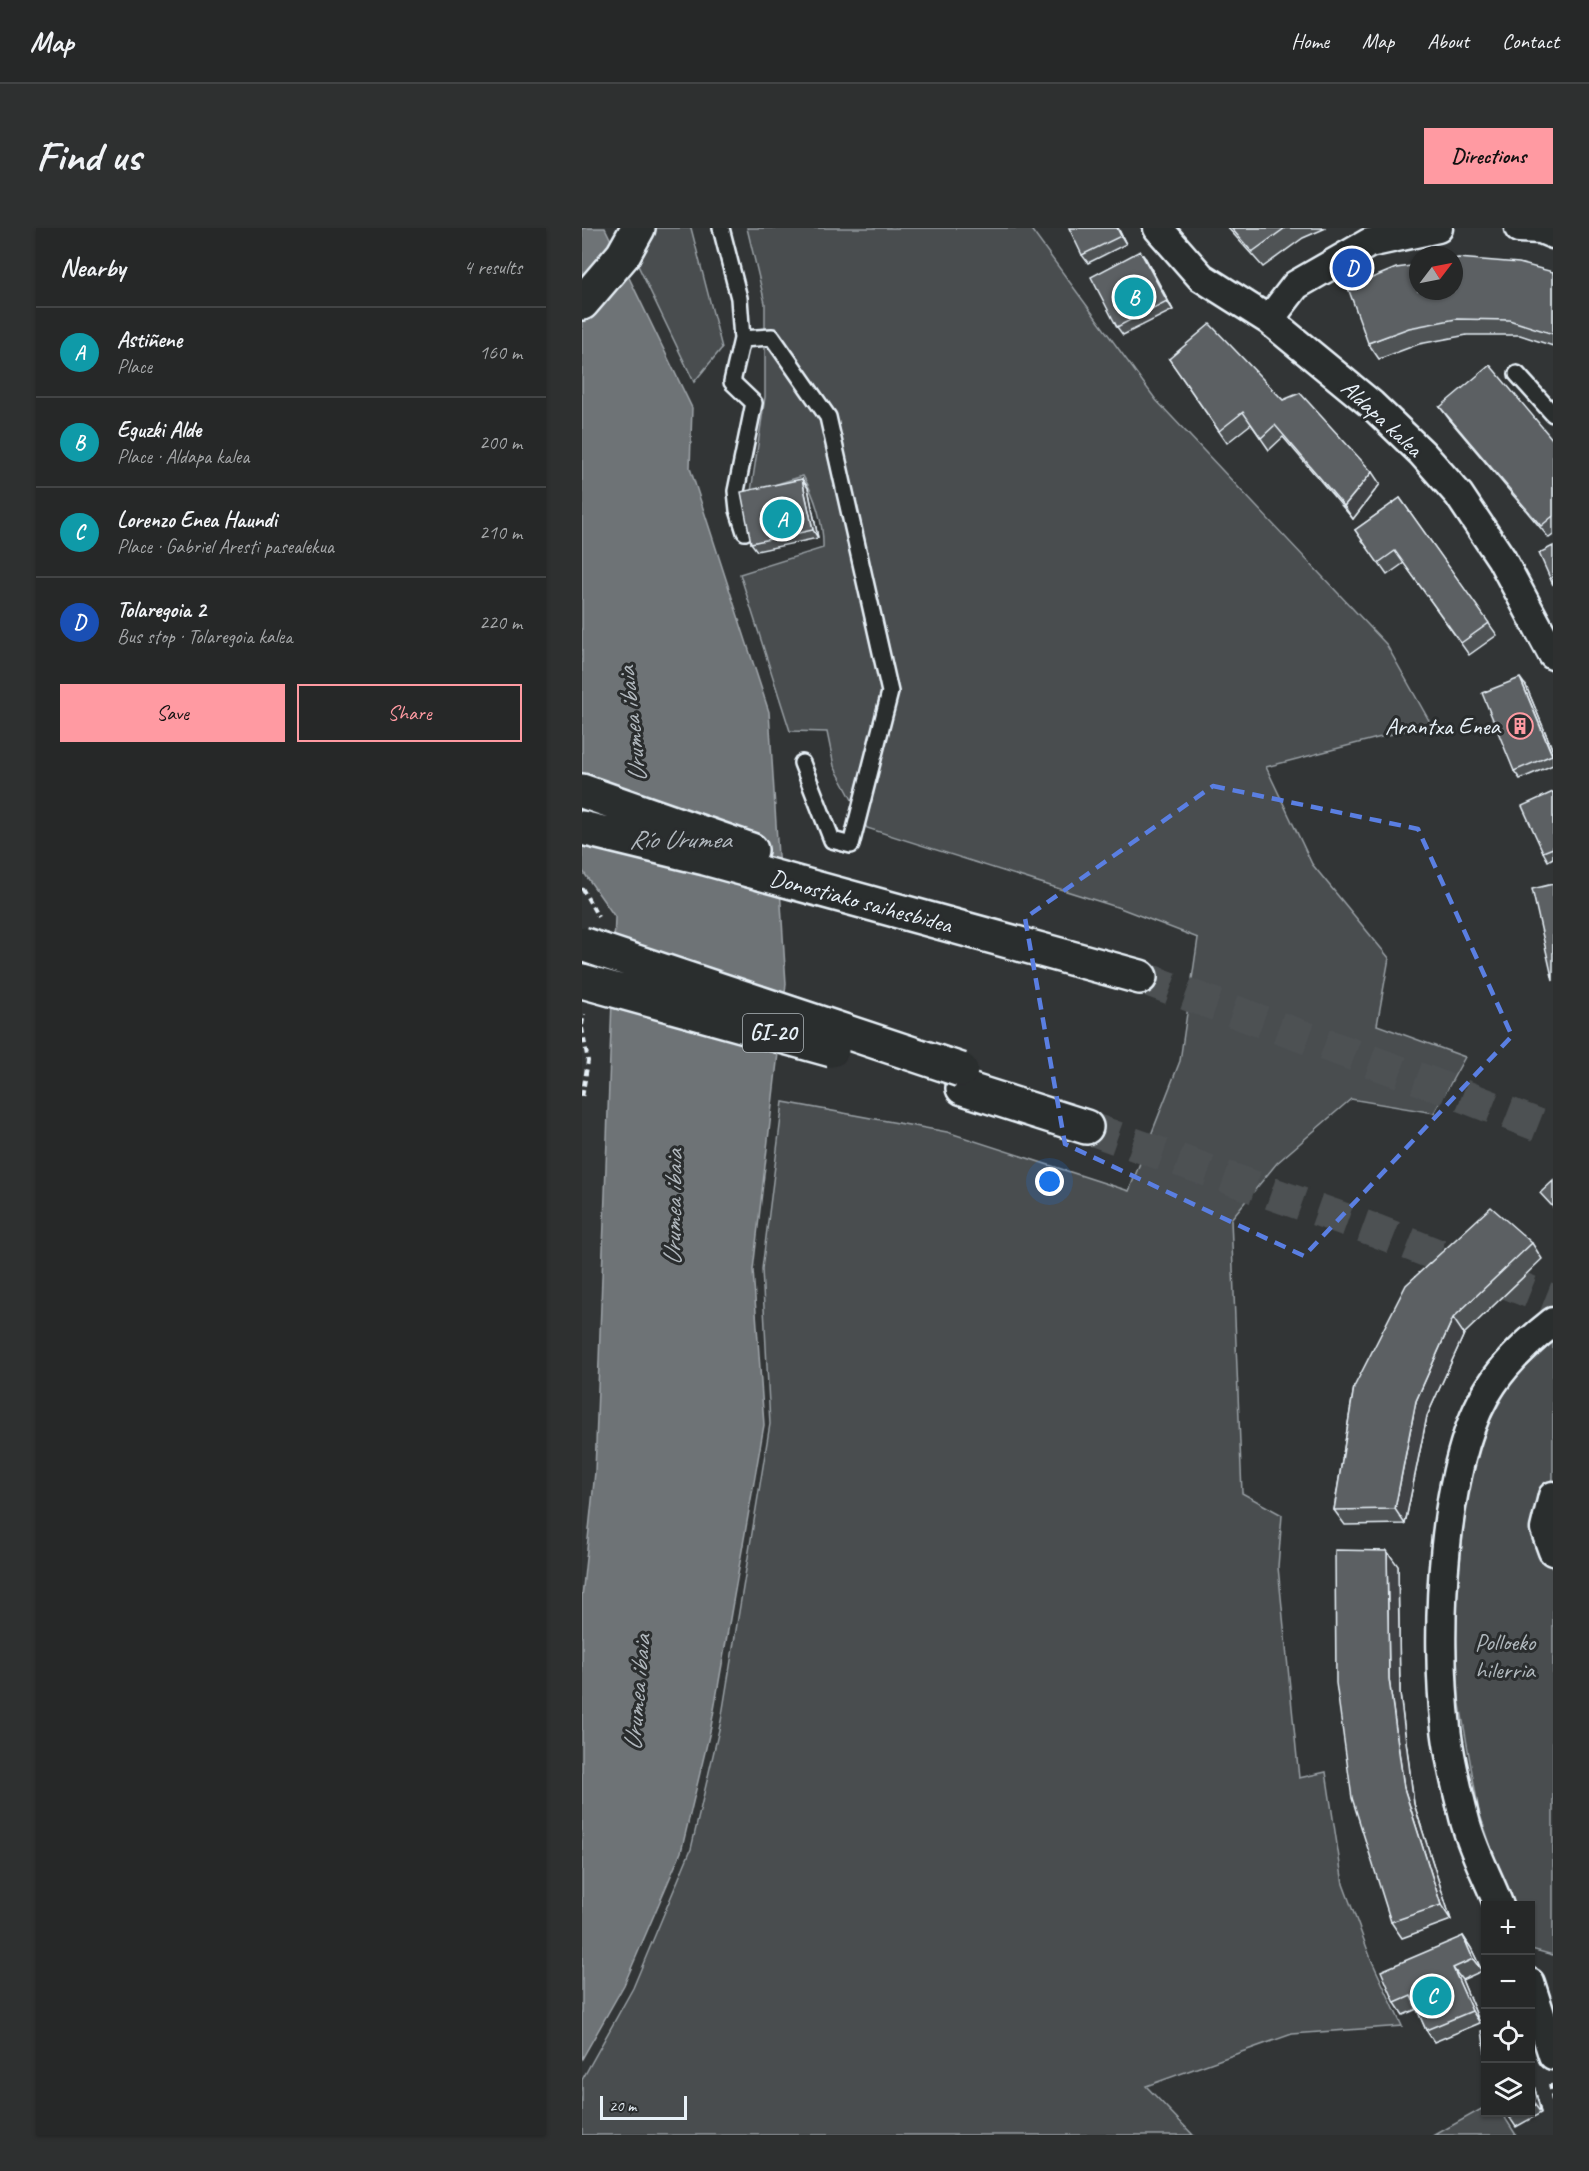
<!DOCTYPE html>
<meta charset="utf-8">
<style>
:root{--surface:#262828;--page:#2e3030;--text:#f1f3f6;--muted:#a4a6a8;--line:#424445;--accent:#ff9aa2}
body{margin:0;font-family:Caveat,sans-serif;background:var(--page);color:var(--text)}
.controls{position:absolute;right:18px;bottom:18px;display:grid;overflow:hidden;border-radius:0px;box-shadow:0 2px 4px #0004}
.controls button{width:54px;height:54px;display:grid;place-items:center;padding:0;border:0;border-bottom:2px solid var(--line);background:var(--surface);color:var(--text);font:30px sans-serif}
.compass{position:absolute;left:827px;top:18px;width:54px;height:54px;border-radius:50%;background:var(--surface);box-shadow:0 2px 4px #0004;rotate:58deg}
.scale{position:absolute;left:18px;bottom:15px;width:87px;box-sizing:border-box;padding-left:6px;border:3px solid #e8f1f8;border-top:0;font-size:16px;line-height:21px;white-space:nowrap;color:#e8f1f8;-webkit-text-stroke:4px #2a2d2e;paint-order:stroke}
.you{position:absolute;left:468px;top:954px;width:21px;height:21px;margin:-15px;border:4px solid #fff;border-radius:50%;background:#1a73e8;box-shadow:0 0 0 9px #1a73e833}
.badge{display:grid;place-items:center;width:39px;height:39px;border-radius:50%;background:var(--accent);color:#fff;font-size:20px;font-weight:700}
.pin{position:absolute;translate:-50% -50%;border:3px solid #fff;box-shadow:0 2px 6px #0006}
.list{margin:0;padding:0;list-style:none}
h2{display:flex;justify-content:space-between;align-items:center;height:78px;margin:0;padding:0 24px;font-size:26px}
h2 small{font-size:20px;font-weight:400;color:var(--muted)}
.list li{display:grid;grid-template-columns:39px 1fr auto;gap:18px;align-items:center;box-sizing:border-box;height:90px;padding:0 24px;border-top:2px solid var(--line)}
.list b{display:block;font-size:22px;white-space:nowrap}
.list p{margin:0;font-size:20px;white-space:nowrap;color:var(--muted)}
.list em{font-size:20px;font-style:normal;color:var(--muted)}
.actions{display:flex;gap:12px;padding:18px 24px}
.actions a{flex:1;padding:14px 0;border:2px solid var(--accent);border-radius:0px;text-align:center;font-size:21px;color:var(--accent)}
.actions .main{background:var(--accent);color:#111}
.icon{flex:none;width:33px;height:33px;fill:none;stroke:currentColor;stroke-width:2;stroke-linecap:round;stroke-linejoin:round}
.map{position:relative;flex:none;width:971px;height:1907px;overflow:hidden;border-radius:0px}
header{display:flex;align-items:center;gap:36px;box-sizing:border-box;height:84px;padding:0 30px;background:var(--surface);border-bottom:2px solid var(--line)}
header strong{font-size:28px}
nav{display:flex;gap:33px;margin-inline-start:auto;font-size:21px}
.intro{display:flex;align-items:center;justify-content:space-between;box-sizing:border-box;height:144px;padding:0 36px}
h1{margin:0;font-size:42px}
.button{padding:15px 27px;border-radius:0px;background:var(--accent);color:#111;font-size:21px;font-weight:700}
main{display:flex;gap:36px;padding:0 36px}
aside{flex:1;background:var(--surface);border-radius:0px;box-shadow:0 2px 4px #0004}
.map>svg:first-child{display:block}
.green{fill:#494d4f;stroke:#989fa4;stroke-width:1.5}
.water{fill:#6e7376;stroke:#9fa5aa;stroke-width:1.5}
.lines{fill:none;stroke-linecap:round;stroke-linejoin:round}
.highway-tunnel{stroke:#4d5153;stroke-width:33;stroke-dasharray:33 16;stroke-linecap:butt}
.lane-casing{stroke:#e8f1f8;stroke-width:20}
.street-casing{stroke:#e8f1f8;stroke-width:33}
.secondary-casing{stroke:#e8f1f8;stroke-width:38}
.highway-casing{stroke:#e8f1f8;stroke-width:38}
.path{stroke:#e8f1f8;stroke-width:4;stroke-dasharray:6 4.5;stroke-linecap:butt}
.lane{stroke:#2a2d2e;stroke-width:15}
.street{stroke:#2a2d2e;stroke-width:28}
.secondary{stroke:#2a2d2e;stroke-width:33}
.highway{stroke:#2a2d2e;stroke-width:33}
.highway-bridge-casing{stroke:#e8f1f8;stroke-width:38;stroke-linecap:butt}
.highway-bridge{stroke:#2a2d2e;stroke-width:33}
.wall{fill:#4f5355;stroke:#e8f1f8;stroke-width:1.5}
.shaded-wall{fill:#404345;stroke:#e8f1f8;stroke-width:1.5}
.building{fill:#5c6063;stroke:#e8f1f8;stroke-width:1.5}
.marked{fill:none;stroke:#5a7fe2;stroke-width:4.5;stroke-dasharray:12 8;stroke-linejoin:round}
.labels{text-anchor:middle;dominant-baseline:central;stroke-width:6;stroke-linejoin:round;paint-order:stroke}
.shield{fill:#2a2d2e;stroke:#afb6bb;stroke-width:1.5}
.shield-label{font-size:22px;font-weight:bold;fill:#e8f1f8}
.street-label{font-size:24px;fill:#e8f1f8;stroke:#2a2d2e}
.poi-label{font-size:24px;fill:#e8f1f8;stroke:#2a2d2e;text-anchor:end}
.park-label{font-size:24px;fill:#b0b8bd;stroke:#2a2d2e}
.water-label{font-size:26px;font-style:italic;fill:#b1b8be;stroke:#2a2d2e}
</style>
<header>
<strong>Map</strong>
<nav><a>Home</a><a>Map</a><a>About</a><a>Contact</a></nav>
</header>
<div class="intro"><h1>Find us</h1><a class="button">Directions</a></div>
<main>
<aside>
<h2>Nearby<small>4 results</small></h2>
<ul class="list">
<li><span class="badge" style="background:#0f9aa8">A</span><div><b>Astiñene</b><p>Place</p></div><em>160 m</em></li>
<li><span class="badge" style="background:#0f9aa8">B</span><div><b>Eguzki Alde</b><p>Place · Aldapa kalea</p></div><em>200 m</em></li>
<li><span class="badge" style="background:#0f9aa8">C</span><div><b>Lorenzo Enea Haundi</b><p>Place · Gabriel Aresti pasealekua</p></div><em>210 m</em></li>
<li><span class="badge" style="background:#1a4fb4">D</span><div><b>Tolaregoia 2</b><p>Bus stop · Tolaregoia kalea</p></div><em>220 m</em></li>
</ul>
<div class="actions"><a class="main">Save</a><a>Share</a></div>
</aside>
<div class="map">
<svg width="971" height="1907" viewBox="0 0 971 1907">
<rect width="100%" height="100%" fill="#323536"/>
<filter id="ink" filterUnits="userSpaceOnUse"><feTurbulence type="fractalNoise" baseFrequency=".0167" numOctaves="2"/><feDisplacementMap in="SourceGraphic" scale="12" xChannelSelector="R" yChannelSelector="G"/><feConvolveMatrix kernelMatrix="1 2 1 2 8 2 1 2 1" color-interpolation-filters="sRGB"/></filter>
<g filter="url(#ink)">
<path class="green" d="M38,0h71l31,120 -28,34z
M165,0h283l126,172 230,244 45,80 -165,43 46,97 77,94 -12,67 88,32 -31,56 -83,-14 -74,64 -46,56 11,274 40,22 -4,52 21,211 27,-6 17,112 28,75 31,67 -110,8 -146,52 47,49h-611v-55l51,-92 58,-139 30,-128 49,-297 -8,-155 21,-167 164,30 182,59 51,-130 18,-123 -78,-30 -253,-80 -33,-62 -7,-34 -37,-1 -50,-157 83,-26c1,-23 -8,-52 -20,-72l-52,16 14,-95v-94z
M971,1114v613l-22,-6 -1,-43 -19,-1 -32,-93 -20,-113 -4,-86 10,-99 13,-72 35,-63z
M903,1879v5l17,1 14,22h-81z"/>
<path class="water" d="M0,0h23l87,180 -2,60 79,244 17,272 -33,286 11,155 -53,302 -30,125 -57,133 -42,74v-462l13,-125 20,-555 -33,-47z"/>
<g class="lines">
<path class="highway-tunnel" d="M558,749l293,107 120,47
M504,899l291,104 176,70"/>
<g class="lane-casing">
<path id="lane" d="M139,0l18,70 3,41 -10,43 22,21 -18,88 2,19 7,22
M160,111l30,-2 56,80 62,275 -39,153 -19,-5 -30,-77
M935,146l36,40"/>
</g>
<g class="street-casing">
<path id="street" d="M576,0l43,49 68,43 102,84 51,49 37,42 42,63 52,97
M937,0l22,1 12,5
M687,92l27,-35 73,-42 69,-15
M971,1268l-8,33 8,22
M917,1678c-11,-29 -28,-59 -35,-89 -7,-29 -15,-59 -18,-89 -11,-90 -6,-270 47,-345 16,-24 37,-43 60,-61
M948,1755l23,72"/>
</g>
<g class="secondary-casing">
<path id="secondary" d="M0,75l41,-48 15,-27"/>
</g>
<g class="highway-casing">
<path id="highway" d="M0,563l169,59
M0,600l123,30 435,119
M381,860l123,39"/>
</g>
<path class="path" d="M0,660l16,29
M0,797l2,-11
M0,800l6,33 -6,37
M968,1856l3,17"/>
<use href="#lane" class="lane"/>
<use href="#street" class="street"/>
<use href="#secondary" class="secondary"/>
<use href="#highway" class="highway"/>
<g class="highway-bridge-casing">
<path id="highway-bridge" d="M0,716l379,126
M0,753l250,69"/>
</g>
<use href="#highway-bridge" class="highway-bridge"/>
</g>
<path class="wall" d="M536,0l8,16 -38,19 -6,-8z
M646,0h98l-23,10 -40,29z
M564,31l27,51 -50,25 -6,-8z
M971,44v74l-33,-11h-53l-48,9 -40,15 -11,-16z
M587,131l114,41 97,84 -27,35 -70,-82 -14,13 -18,-26 -24,19z
M858,179l113,33v95l-4,3 -100,-119z
M220,251l6,9 10,50 -61,13 -6,-8z
M818,270l97,137 -28,20 -65,-92 -17,12 -32,-45z
M944,458l27,65v14l-33,14 -6,-8z
M971,564v66l-5,3 -5,-9z
M950,1015l10,16 -78,75 -37,82 -22,108 -60,1 -11,-15 20,-123z
M816,1338l2,128 14,110 37,116 -49,18 -11,-16z
M881,1708l8,12 11,23 -20,9 18,43 -46,19 -8,-12 -9,-21 -14,6 -8,-12z
M948,1842l11,43 -25,14 -10,-15h24z"/>
<path class="shaded-wall" d="M535,0h1l8,16 -5,-8z
M558,23l6,8 27,51 -6,-9z
M790,244l8,12 -27,35 -9,-13z
M220,251l6,9 10,50 -5,-8z
M938,450l6,8 27,65v5z
M871,1090l11,16 -37,82 -22,108 -10,-15 21,-108z
M805,1323l11,15 2,128 14,110 37,116 -10,-15 -37,-117 -15,-109z
M881,1708l8,12 11,23 -9,-12z
M871,1740l9,12 18,43 -8,-12z
M948,1842l11,43 -6,-8 -5,-19z"/>
<path class="building" d="M487,0h48l4,8 -39,19z
M649,0h54l-33,24z
M558,23l27,50 -50,26 -26,-50z
M876,30l61,5 34,9v62l-44,-14 -53,-1 -47,9 -41,15 -20,-55 48,-20 22,-3v26h36v-32z
M628,96l73,76 17,-7 72,79 -28,34 -69,-81 -14,13 -18,-26 -24,19 -50,-72z
M908,137l63,75v76l-12,10 -101,-119z
M220,251l11,51 -62,13 -10,-51z
M818,270l89,125 -28,20 -66,-92 -17,12 -23,-33z
M971,318v39l-14,-32z
M938,450l32,77 -38,16 -32,-78z
M971,564v56l-10,4 -21,-46z
M971,656v97l-21,-92z
M971,953v26l-13,-14z
M909,979l41,36 -79,75 -37,83 -21,108 -61,1 20,-123 52,-102z
M753,1322l52,1 2,128 15,109 37,117 -50,17 -39,-124 -16,-115z
M881,1708l10,23 -20,9 19,43 -46,19 -15,-34 -16,7 -14,-32z
M903,1802v23l-3,-22z
M948,1858l5,19 -5,3z
M924,1884h15l-11,6z"/>
</g>
<path class="marked" d="M631,558l205,43 94,207 -208,220 -239,-112 -40,-226z"/>
<defs>
<g id="building-ring" transform="scale(1.35)"><circle r="9.5" fill="#2a2d2e" stroke="#ff9aa2" stroke-width="1.5"/><path d="M-4-6H4V6H1V3H-1V6H-4ZM-2.5-4.3h1.7v1.8h-1.7ZM.8-4.3h1.7v1.8H.8ZM-2.5-1h1.7V.8h-1.7ZM.8-1h1.7V.8H.8Z" fill="#ff9aa2"/></g>
</defs>
<g fill-rule="evenodd">
<use href="#building-ring" x="938" y="498"/>
</g>
<g class="labels">
<rect class="shield" x="161" y="786" width="60" height="38" rx="4.5"/>
<g class="shield-label">
<text x="191" y="805">GI-20</text>
</g>
<g class="street-label">
<text transform="translate(800 190) rotate(43)">Aldapa kalea</text>
<text transform="translate(279 673) rotate(15)">Donostiako saihesbidea</text>
</g>
<g class="poi-label">
<text x="918" y="498">Arantxa Enea</text>
</g>
<g class="park-label">
<text x="923" y="1414">Polloeko<tspan x="923" dy="28">hilerria</tspan></text>
</g>
<g class="water-label">
<text transform="translate(50 497) rotate(-96)">Urumea ibaia</text>
<text x="98" y="611">Río Urumea</text>
<text transform="translate(91 980) rotate(-89)">Urumea ibaia</text>
<text transform="translate(55 1465) rotate(-85)">Urumea ibaia</text>
</g>
</g>
</svg>
<div class="controls">
<button>+</button>
<button>−</button>
<button><svg class="icon" aria-label="locate" viewBox="0 0 24 24"><circle cx="12" cy="12" r="6"/><path d="M12 2v4M12 18v4M2 12h4M18 12h4"/></svg></button>
<button><svg class="icon" aria-label="layers" viewBox="0 0 24 24"><path d="M12 4l9 5-9 5-9-5zM3 14l9 5 9-5"/></svg></button>
</div>
<svg class="compass" viewBox="-18 -18 36 36"><path d="M0-13l5 13h-10z" fill="#e53935"/><path d="M0 13l5-13h-10z" fill="#a4a6a8"/></svg>
<div class="scale">20 m</div>
<div class="you"></div>
<div class="pin badge" style="left:200px;top:291px;background:#0f9aa8">A</div>
<div class="pin badge" style="left:552px;top:69px;background:#0f9aa8">B</div>
<div class="pin badge" style="left:850px;top:1768px;background:#0f9aa8">C</div>
<div class="pin badge" style="left:770px;top:40px;background:#1a4fb4">D</div>
</div>
</main>
